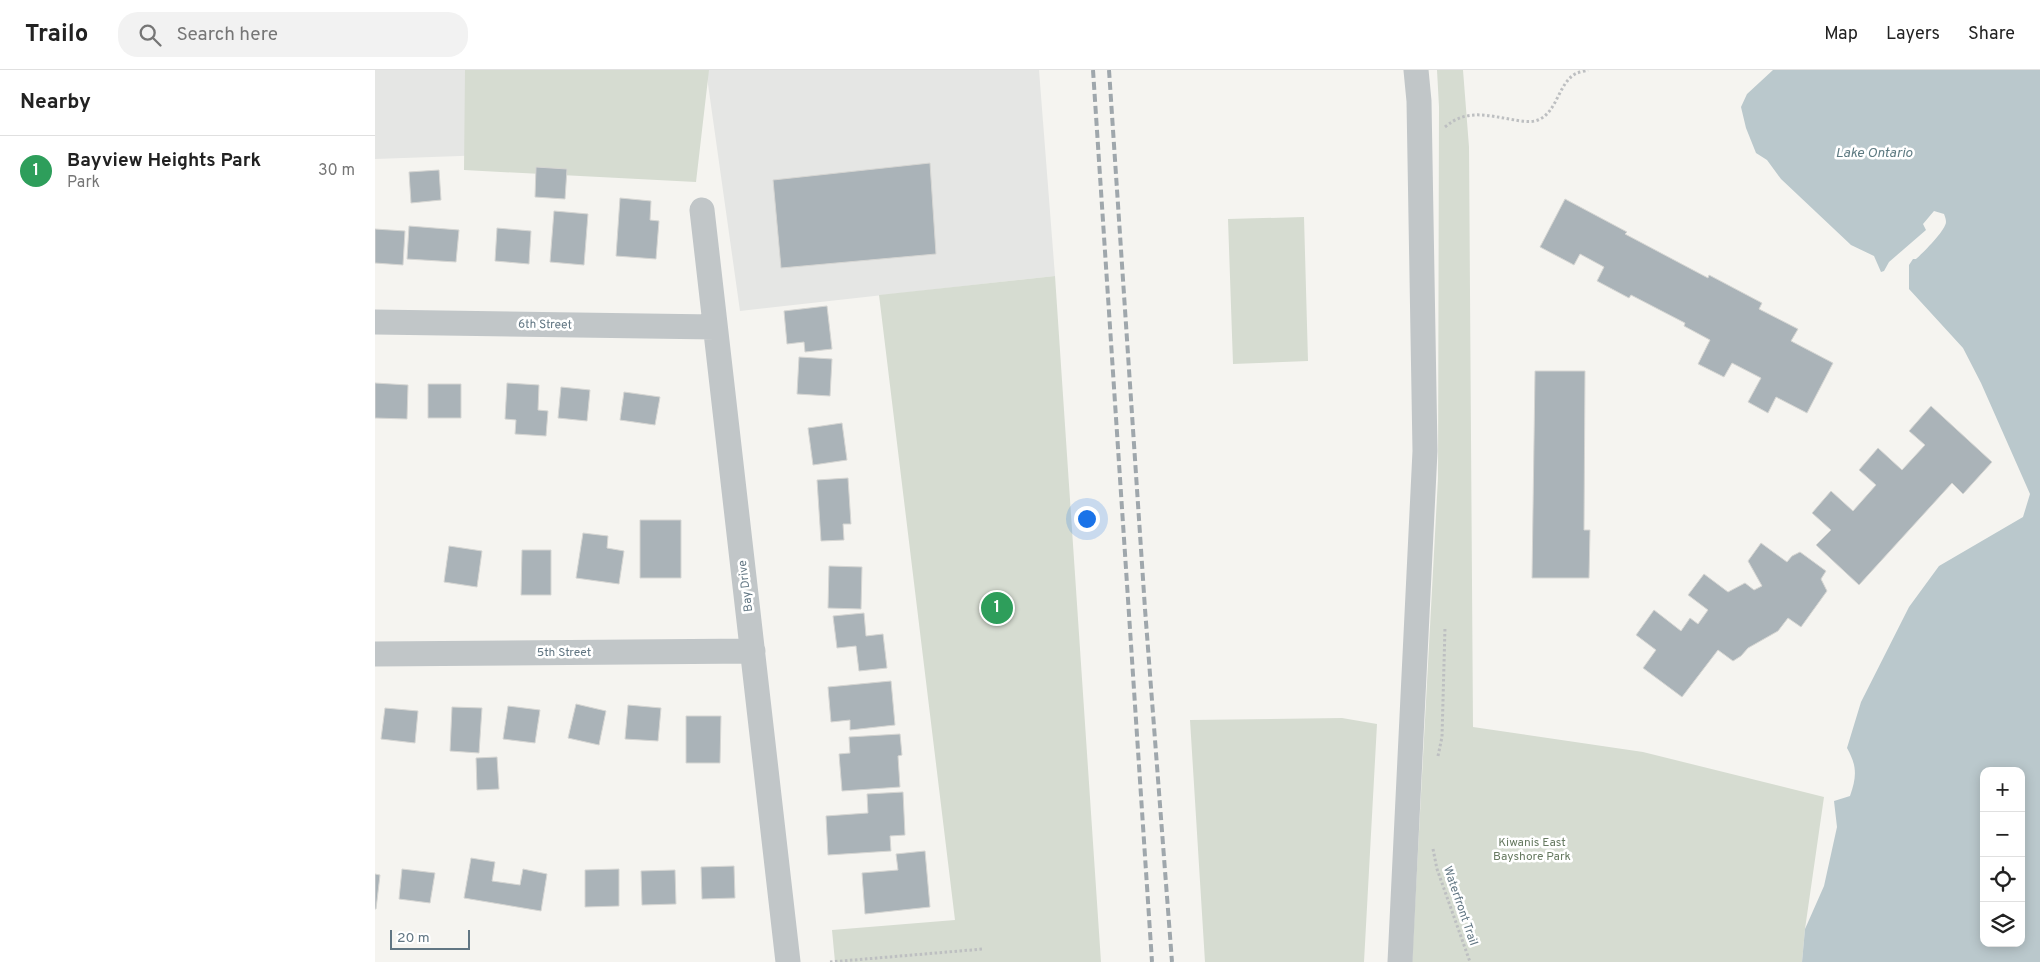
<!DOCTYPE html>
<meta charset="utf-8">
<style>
:root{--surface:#fff;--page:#f2f2f2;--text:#222;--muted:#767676;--line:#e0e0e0;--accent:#7c3aed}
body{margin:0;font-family:Overpass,sans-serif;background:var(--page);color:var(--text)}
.controls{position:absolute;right:15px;bottom:15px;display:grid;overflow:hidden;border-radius:10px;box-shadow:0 2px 12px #0003}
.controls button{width:45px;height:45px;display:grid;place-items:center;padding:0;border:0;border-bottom:1px solid var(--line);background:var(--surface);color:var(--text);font:25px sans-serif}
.scale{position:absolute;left:15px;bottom:12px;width:80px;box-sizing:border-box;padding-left:5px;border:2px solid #617683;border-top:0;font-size:14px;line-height:18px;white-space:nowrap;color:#617683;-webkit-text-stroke:4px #fff;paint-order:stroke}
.you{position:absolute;left:711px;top:448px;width:18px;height:18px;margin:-12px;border:4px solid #fff;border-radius:50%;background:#1a73e8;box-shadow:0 0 0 8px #1a73e833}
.badge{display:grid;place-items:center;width:32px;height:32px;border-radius:50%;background:var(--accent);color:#fff;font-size:16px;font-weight:700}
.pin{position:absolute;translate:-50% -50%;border:2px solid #fff;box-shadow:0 1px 5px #0006}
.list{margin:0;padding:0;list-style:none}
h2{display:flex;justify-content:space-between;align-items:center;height:65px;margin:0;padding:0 20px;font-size:21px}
h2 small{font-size:16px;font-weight:400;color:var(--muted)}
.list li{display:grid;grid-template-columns:32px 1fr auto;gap:15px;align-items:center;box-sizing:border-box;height:70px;padding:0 20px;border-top:1px solid var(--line)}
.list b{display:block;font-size:19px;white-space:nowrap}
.list p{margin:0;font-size:16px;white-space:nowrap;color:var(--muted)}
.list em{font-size:16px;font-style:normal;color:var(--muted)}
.icon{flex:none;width:28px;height:28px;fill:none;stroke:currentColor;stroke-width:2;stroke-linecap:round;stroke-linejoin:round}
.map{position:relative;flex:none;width:1665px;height:892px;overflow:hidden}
header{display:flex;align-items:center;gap:30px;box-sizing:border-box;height:70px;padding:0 25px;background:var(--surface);border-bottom:1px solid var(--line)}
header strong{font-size:24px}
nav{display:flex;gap:28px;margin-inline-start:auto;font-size:18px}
.search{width:350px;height:45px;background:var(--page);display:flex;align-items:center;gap:12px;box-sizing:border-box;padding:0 18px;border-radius:20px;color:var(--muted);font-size:19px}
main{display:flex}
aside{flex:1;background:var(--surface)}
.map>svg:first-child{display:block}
.built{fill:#e5e6e4}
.green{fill:#d6dcd1}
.water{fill:#bac8cc;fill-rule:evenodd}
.building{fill:#aab3b8;stroke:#d6d6d3}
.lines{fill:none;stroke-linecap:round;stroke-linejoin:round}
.path{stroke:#bdbfc1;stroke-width:3;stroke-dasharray:2.5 2.5;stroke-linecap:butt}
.street{stroke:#c1c6c8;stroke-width:25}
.rail{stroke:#9fa7ac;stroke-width:4;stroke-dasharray:8 4;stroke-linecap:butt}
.labels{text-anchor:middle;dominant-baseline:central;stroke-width:5;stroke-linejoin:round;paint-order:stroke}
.street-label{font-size:12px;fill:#617683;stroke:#fff}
.park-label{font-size:12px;fill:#677a61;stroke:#fff}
.water-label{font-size:14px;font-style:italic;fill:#5d7a81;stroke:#fff}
</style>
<header>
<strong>Trailo</strong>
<div class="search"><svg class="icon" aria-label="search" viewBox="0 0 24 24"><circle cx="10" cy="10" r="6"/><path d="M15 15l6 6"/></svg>Search here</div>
<nav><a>Map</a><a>Layers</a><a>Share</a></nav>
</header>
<main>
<aside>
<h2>Nearby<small></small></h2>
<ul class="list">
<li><span class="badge" style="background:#2e9e5b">1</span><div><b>Bayview Heights Park</b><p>Park</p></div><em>30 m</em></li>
</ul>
</aside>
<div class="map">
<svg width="1665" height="892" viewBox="0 0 1665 892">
<rect width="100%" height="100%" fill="#f5f4f0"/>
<path class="built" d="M0,0h138l4,84 -142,5z
M331,0h333l16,206 -315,35z"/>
<path class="green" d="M90,0h244l-13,112 -232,-12z
M1062,0h26l6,77 4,580 170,25 181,45 -19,132 -3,33h-390l26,-484 1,-371z
M929,147l4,144 -75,3 -5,-145z
M680,206l46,686h-266l-3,-32 123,-10 -76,-625z
M967,648l35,6 -13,238h-159l-15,-242z"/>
<path class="water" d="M1398,0h267v892h-238l3,-33 19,-43 13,-59 -3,-26 16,-5c7,-20 7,-30 -3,-48l14,-46 48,-95 30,-41 84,-49 7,-23 -49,-111 -18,-35 -54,-59v-24l4,-6h3c6,-5 30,-29 30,-37 0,-3 -1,-5 -2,-8l-10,-3 -11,13 3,6 -37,32 -5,9 -3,1 -7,-16 -23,-11 -70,-66 -14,-19 -11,-7 -10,-25 -5,-21 6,-13zM1609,701h37v172h-37z"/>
<path class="building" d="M555,93l6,91 -155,14 -8,-88z
M161,97l31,2 -2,30 -30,-2z
M64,100l2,30 -30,3 -2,-31z
M245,128l31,3 -1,19 9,1 -3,38 -40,-3z
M1190,129l62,33 -2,2 83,44 1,-3 53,28 -3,6 39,20 -7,12 42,22 -26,50 -31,-16 -8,16 -20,-11 13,-24 -29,-15 -8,14 -26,-13 12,-24 -26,-14 1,-3 -54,-28 -2,3 -32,-17 7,-14 -24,-13 -6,11 -34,-18z
M179,141l34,3 -4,51 -34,-3z
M34,156l50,4 -3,32 -49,-3z
M122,158l34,3 -2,33 -34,-3z
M0,159l30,2 -2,34 -28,-2z
M452,236l5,43 -27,3 -1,-10 -17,2 -3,-33z
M424,287l33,2 -2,37 -33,-2z
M1160,301h50l-1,159h6l-1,48h-57z
M0,313l33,2 -1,34 -32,-1z
M132,313l32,2 -1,25 10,1 -2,25 -31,-2 1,-14 -11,-1z
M53,314h33v34h-33z
M186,317l29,3 -3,31 -29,-3z
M249,322l36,5 -5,28 -35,-5z
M1556,336l61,56 -29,32 -11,-11 -93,102 -43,-40 15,-15 -19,-17 19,-22 22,20 23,-26 -17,-15 19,-22 24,22 23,-25 -16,-14z
M467,353l5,37 -34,5 -5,-37z
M473,408l3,46h-8l1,16 -23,1 -4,-61z
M265,450h41v58h-41z
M208,463l25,3 -1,12 17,3 -5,33 -43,-6z
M1386,473l26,19 5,-6 8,-4 26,19 -5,8 6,12 -26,36 -13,-9 -10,13 -30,17 -7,8 -8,5 -15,-11 -36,47 -39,-29 13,-18 -20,-15 18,-25 27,21 9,-13 8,6 10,-14 -20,-15 16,-21 24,18 17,-9 9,7 8,-4 -14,-25z
M74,476l33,5 -5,36 -33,-5z
M147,480h29v45h-30z
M454,496l33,1 -1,42 -33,-1z
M489,543l2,23 17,-2 4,34 -28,3 -3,-25 -19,2 -4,-32z
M516,611l4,44 -45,5v-10l-19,2 -3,-35z
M201,634l30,7 -7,34 -31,-7z
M253,635l33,3 -3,33 -33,-2z
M133,636l32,4 -5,33 -32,-4z
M77,637l30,1 -3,45 -29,-2z
M10,638l33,3 -3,32 -34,-4z
M311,646h35l-1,47h-34z
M525,664l2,21 -4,1 2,31 -58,4 -3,-37 11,-1 -1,-16z
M122,687l2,32 -22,1 -1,-32z
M528,722l2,43 -15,1 1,15 -63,4 -2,-39 42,-3 -1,-19z
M550,781l5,56 -65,7 -3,-41 36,-3 -2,-16z
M96,788l24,4 -3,19 28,4 3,-16 24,5 -6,37 -77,-13z
M359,796l1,32 -33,1 -1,-32z
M27,799l33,4 -5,30 -31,-4z
M244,799v37l-34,1v-37z
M300,800l1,34 -34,1 -1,-34z
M0,804l5,1 -4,34h-1z"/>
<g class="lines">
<path class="path" d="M1070,57c22,-19 44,-11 70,-7 6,1 16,3 23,0 20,-8 20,-38 39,-47 3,-1 8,-2 11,-3
M1063,686l4,-19 3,-110
M1058,779l4,20 33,93
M455,892l153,-13"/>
<path class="street" d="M327,140l86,752
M0,252l340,5
M0,584l378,-3
M1025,892l25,-511 -6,-350 -3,-31"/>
<path class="rail" d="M718,0l59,892
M734,0l36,539 27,353"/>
</g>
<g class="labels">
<g class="street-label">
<text transform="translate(170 255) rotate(1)">6th Street</text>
<text transform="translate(371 516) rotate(-97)">Bay Drive</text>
<text x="189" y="583">5th Street</text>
<text transform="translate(1085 836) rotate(71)">Waterfront Trail</text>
</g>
<g class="park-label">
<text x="1157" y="773">Kiwanis East<tspan x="1157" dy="14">Bayshore Park</tspan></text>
</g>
<g class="water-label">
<text x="1499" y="83">Lake Ontario</text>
</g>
</g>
</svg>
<div class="controls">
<button>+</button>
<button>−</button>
<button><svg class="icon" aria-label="locate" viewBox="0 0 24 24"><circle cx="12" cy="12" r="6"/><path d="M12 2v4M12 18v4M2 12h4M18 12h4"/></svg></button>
<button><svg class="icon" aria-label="layers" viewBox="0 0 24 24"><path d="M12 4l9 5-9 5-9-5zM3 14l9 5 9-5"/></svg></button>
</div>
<div class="scale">20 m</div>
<div class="you"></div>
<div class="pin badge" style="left:622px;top:538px;background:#2e9e5b">1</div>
</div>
</main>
